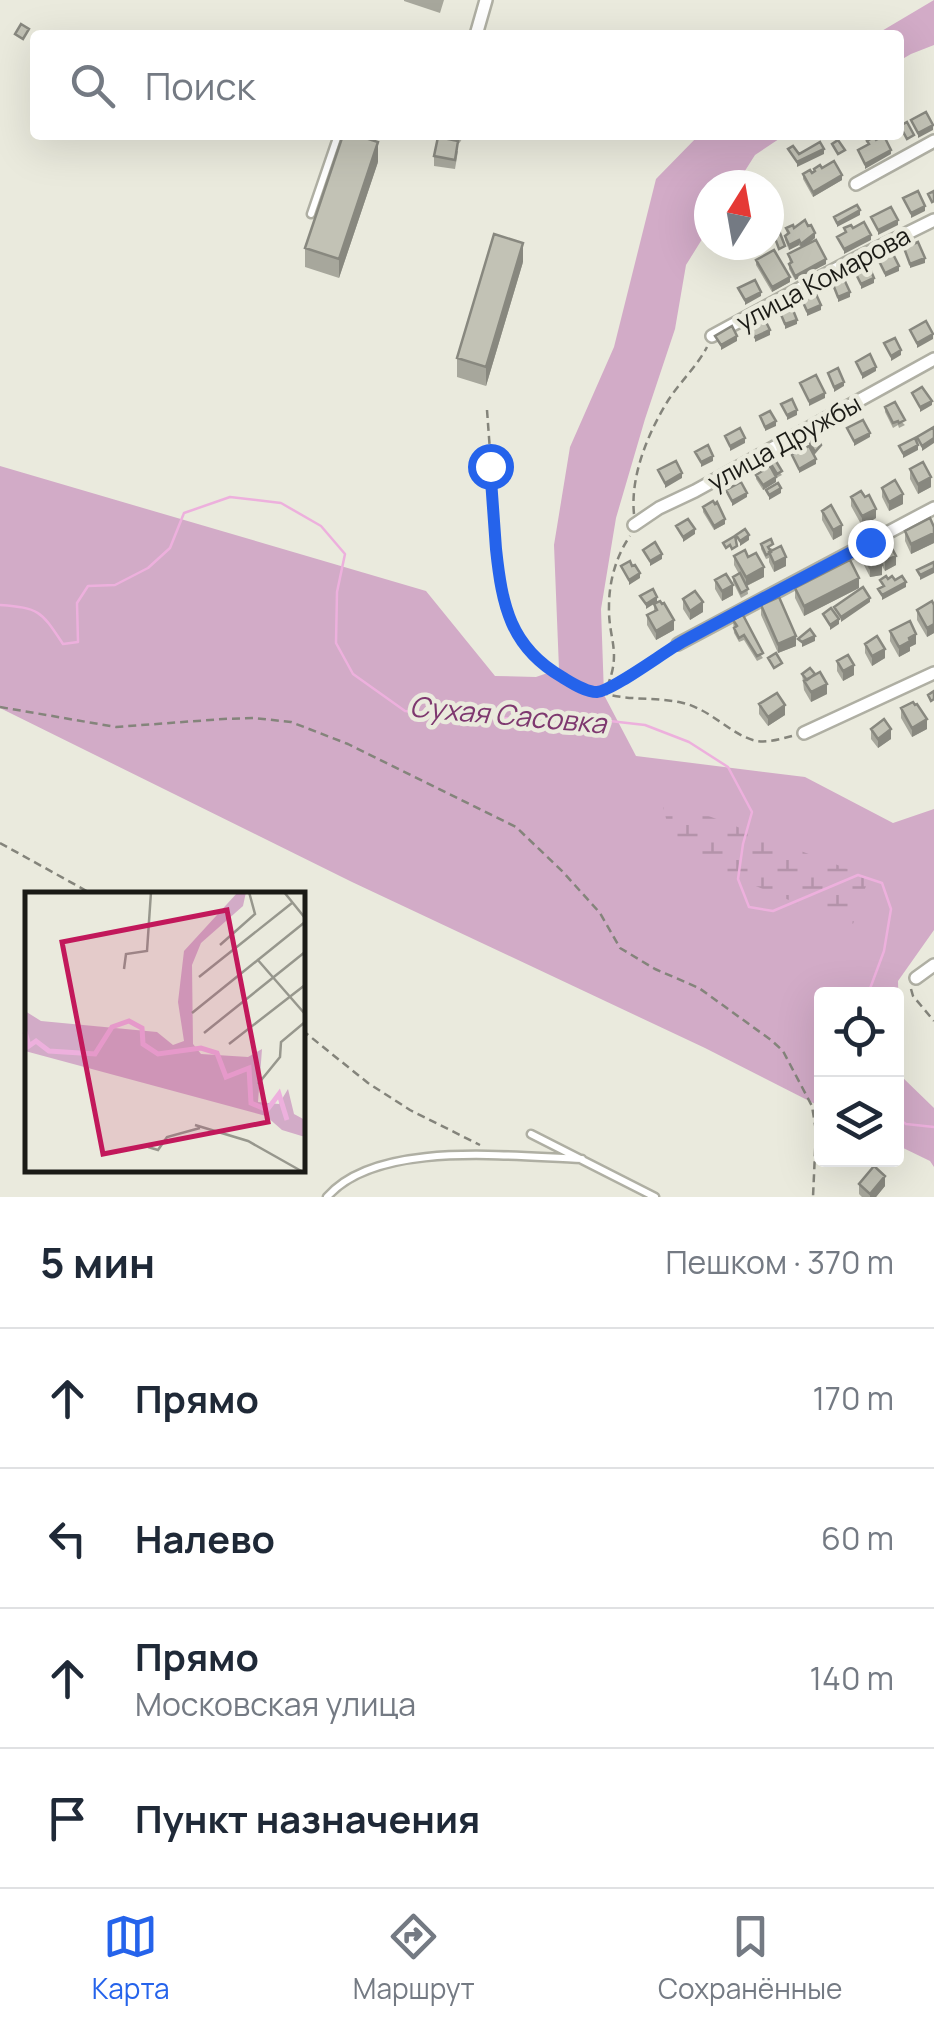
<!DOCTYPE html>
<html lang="ru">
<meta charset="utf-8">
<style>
:root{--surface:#fff;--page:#f6f6f7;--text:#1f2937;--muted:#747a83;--line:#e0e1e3;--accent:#2563eb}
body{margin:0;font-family:Manrope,sans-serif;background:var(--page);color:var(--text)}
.controls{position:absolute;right:30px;bottom:30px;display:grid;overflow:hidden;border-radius:10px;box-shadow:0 10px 40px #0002}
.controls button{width:90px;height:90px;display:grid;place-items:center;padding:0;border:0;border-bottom:2px solid var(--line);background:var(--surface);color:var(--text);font:50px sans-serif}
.compass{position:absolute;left:694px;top:170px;width:90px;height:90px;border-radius:50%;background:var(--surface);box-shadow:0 10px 40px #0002;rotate:11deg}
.stop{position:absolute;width:30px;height:30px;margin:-22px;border:8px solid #2563eb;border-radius:50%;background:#fff}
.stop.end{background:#2563eb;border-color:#fff;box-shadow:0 2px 10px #0008}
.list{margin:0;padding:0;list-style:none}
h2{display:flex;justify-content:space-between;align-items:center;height:130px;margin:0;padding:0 40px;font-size:42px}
h2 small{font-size:32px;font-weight:400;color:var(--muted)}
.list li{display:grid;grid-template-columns:65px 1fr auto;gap:30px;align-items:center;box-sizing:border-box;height:140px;padding:0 40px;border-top:2px solid var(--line)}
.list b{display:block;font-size:38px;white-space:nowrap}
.list p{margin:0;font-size:32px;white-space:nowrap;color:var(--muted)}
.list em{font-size:32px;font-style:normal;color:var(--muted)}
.icon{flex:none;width:55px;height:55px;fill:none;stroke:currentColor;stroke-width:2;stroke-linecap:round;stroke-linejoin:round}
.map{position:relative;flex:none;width:934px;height:1197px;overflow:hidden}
.search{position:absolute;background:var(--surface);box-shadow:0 10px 40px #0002;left:30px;right:30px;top:30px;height:110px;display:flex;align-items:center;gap:25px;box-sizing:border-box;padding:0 35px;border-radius:10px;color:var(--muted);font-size:38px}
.sheet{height:690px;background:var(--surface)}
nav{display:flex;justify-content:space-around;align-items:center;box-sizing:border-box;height:140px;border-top:2px solid var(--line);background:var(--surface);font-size:28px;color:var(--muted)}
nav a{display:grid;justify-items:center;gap:5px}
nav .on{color:var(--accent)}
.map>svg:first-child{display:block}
.green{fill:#d2abc7}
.wetland{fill:url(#wetland-marsh)}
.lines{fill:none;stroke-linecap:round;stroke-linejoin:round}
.stream{stroke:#edb0dd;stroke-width:2.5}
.service-casing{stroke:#afafa3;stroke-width:11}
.minor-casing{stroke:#afafa3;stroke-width:16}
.path{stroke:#84847b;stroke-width:2.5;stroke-dasharray:8 5;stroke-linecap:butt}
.service{stroke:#fff;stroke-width:6}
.minor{stroke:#fff;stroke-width:11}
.wall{fill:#a7a79c}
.shaded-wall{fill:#88887f}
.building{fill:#c2c2b5;stroke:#88887f;stroke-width:2.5}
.route{stroke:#2563eb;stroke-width:12}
.labels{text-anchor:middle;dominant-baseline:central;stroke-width:9;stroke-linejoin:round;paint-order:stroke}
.street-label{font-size:25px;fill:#1b1b16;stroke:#eaeadd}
.water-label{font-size:28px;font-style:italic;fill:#7e386f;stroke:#eaeadd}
.inset-river{fill:none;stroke:#edb0dd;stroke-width:5}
.inset-road{fill:none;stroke:#97978d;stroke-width:2.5}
.view{fill:#c2185b;fill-opacity:0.15;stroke:#c2185b;stroke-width:5}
.inset-edge{fill:none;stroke:#1b1b16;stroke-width:5}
</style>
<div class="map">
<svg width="934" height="1197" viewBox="0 0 934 1197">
<defs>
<pattern id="wetland-marsh" width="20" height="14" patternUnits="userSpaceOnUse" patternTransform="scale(2.5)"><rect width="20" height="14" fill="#d2abc7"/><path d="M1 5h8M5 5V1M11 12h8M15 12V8" fill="none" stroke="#b493aa"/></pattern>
</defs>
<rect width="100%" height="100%" fill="#eaeadd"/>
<path class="green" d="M934,0v45l-23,9 -12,7v-26h-24z
M699,135h86l-30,20 -19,30h-27v43l-23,37 -11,64 -30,90 -29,99 -15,91 3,86 32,61 169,21 88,46 41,-14v121l-36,51 2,94 34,33v59l-4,-6 -33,-16 -1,-151h-74l-1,113 -116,-59 -353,-166 -352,-174v-242l426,125 69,85 41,1 23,-8 -5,-124 16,-98 44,-100 42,-168z"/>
<path class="wetland" d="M661,798l208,79 -17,50 -178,-76z"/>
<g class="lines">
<path class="stream" d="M0,605c40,3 41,6 63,39l15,-2 -1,-39 11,-17 27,-1 33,-17 22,-20 14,-35 46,-16 51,6 40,23 24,28 -8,38 -1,51 17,31 52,37 73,7 114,1 53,6 44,17 39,25 24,45 -9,32 -5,35 11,28 24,4 85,-36 24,8 9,26 -7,42 -16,43
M896,1117l10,7 28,3"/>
<g class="service-casing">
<path id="service" d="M311,214l27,-79
M531,1134l124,63
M327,1197c50,-58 185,-40 255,-38"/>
</g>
<g class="minor-casing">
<path id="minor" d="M476,35l10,-35
M454,137v-2
M856,184l78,-43
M712,336l133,-72 89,-44
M634,525l25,-17 36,-17 239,-132
M678,644l256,-136
M804,733l130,-60
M916,978l18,-13"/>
</g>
<path class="path" d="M487,410l13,178c12,48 29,72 73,95 9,5 18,10 29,8 18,-5 48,-30 66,-41
M634,514c-4,-39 15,-83 35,-115 12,-18 28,-33 38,-52
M607,687c15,-36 1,-48 2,-81 0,-24 7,-50 21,-70
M600,692c26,9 53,5 79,10 32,6 52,34 78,39 12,2 27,-3 39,-6
M0,707l116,20 107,-8 31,-1 37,4 57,22 168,83 47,45 37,41 20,35 35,21 44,19 72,52 12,11 29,55 4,25 -3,66
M0,843l92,51
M911,989l2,7 21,25
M302,1030l66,53 42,27 70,35"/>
<use href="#service" class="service"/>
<use href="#minor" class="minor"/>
</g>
<path class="wall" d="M404,0h40l-4,13 -36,-12z
M458,151l-3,18 -21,-3v-10z
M378,162l-39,116 -34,-11v-19z
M822,168l20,12 -29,17 -10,-18v-5l9,-1 2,-1v-3z
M808,226l7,12 -8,7 19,19 -31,16 -6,-11v-5l1,-1 -2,-9 13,-6 -2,-3 -10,5 -4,-10v-4l2,-2 -1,-6z
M756,260l34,22 -18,10 -16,-27z
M523,262l-37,124 -29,-9v-19z
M885,407l20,18 -6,3 -1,-3 -5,3 -8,-16z
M769,461l13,14 -6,3v4l-13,8 -7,-11v-4l14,-9z
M910,469l21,18 -13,7 -8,-15z
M882,488l21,16 -14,7 -7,-14z
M851,497l25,21 -14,8 -11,-20z
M703,507l22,17 -11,6 -11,-18z
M822,511l20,24 -9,5 -11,-20z
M934,527v16l-23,11 -6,-13v-10z
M888,541l8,24 -11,6 -3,-5v9l-12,2 -7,-14v-9z
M761,544l12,5 -3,2 16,15 -12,6 -5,-10v-4l-3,1 -5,-10z
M734,556l14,1 16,20 -17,9 1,8 -7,4 -8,-16v-5l6,-3 -5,-9z
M715,580l18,15 -11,6 -7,-12z
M795,588h64l-55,28 -9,-18z
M683,599l20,13 -13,8 -7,-11z
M654,604l20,26 -18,10 -9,-15v-10l7,-3z
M761,605l35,41 -18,7 -17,-38z
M934,605v28l-7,4 -10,-17v-10z
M733,620l30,38 -6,3 -13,-21 -5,2 -5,-9z
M890,631l26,13 -6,3v4l-11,6 -9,-16z
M865,644l20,14 -13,8 -7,-13z
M837,661l17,14 -11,6 -6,-10z
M802,674l13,1 12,19 -16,8 -7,-12z
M759,704l26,11 -17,11 -9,-12z
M901,708l26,21 -15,8 -11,-19z
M871,729l20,10 -13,9 -7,-9z
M859,1184l26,2 -9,11h-14l-3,-3z"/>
<path class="shaded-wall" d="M933,125v5l-15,8v-5z
M378,142v20l-39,116v-19z
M824,149v5l-27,13v-5z
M891,150v4l-26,15v-5z
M842,175v5l-29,17v-5z
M925,206v5l-14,7v-5z
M860,210v5l-23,12v-4z
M898,220v5l-20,10v-5z
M815,233v5l-14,11v-5z
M871,235v5l-27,14v-5z
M799,240v5l-10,5v-5z
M523,243v19l-37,124v-19z
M925,258v5l-15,5v-4z
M826,259v5l-31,16v-4z
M899,266v5l-14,6v-4z
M790,277v5l-18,10v-5z
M874,278v5l-13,6v-5z
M761,292v4l-16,9v-5z
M850,292v5l-12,5v-5z
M821,305v5l-14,6v-5z
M797,320v4l-12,5v-5z
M770,330v5l-15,7v-5z
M933,334v5l-16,9v-5z
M737,336v5l-16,9v-5z
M901,350v5l-10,6v-5z
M876,367v4l-14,8v-5z
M844,382v4l-10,6v-5z
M825,393v5l-16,8v-5z
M932,401v4l-12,7v-5z
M797,410v5l-10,5v-5z
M776,421v5l-11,5v-4z
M870,433v4l-16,9v-5z
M745,438v5l-15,8v-5z
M934,438v5l-12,8v-5z
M918,445v5l-15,8v-5z
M713,456v5l-12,6v-5z
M816,459v5l-17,9v-4z
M682,473v5l-17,10v-5z
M776,477v5l-13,8v-5z
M931,477v10l-13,7v-10z
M781,488v5l-12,7v-5z
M747,493v4l-15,9v-5z
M903,494v10l-14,7v-9z
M876,509v9l-14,8v-10z
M725,519v5l-11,6v-4z
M842,525v10l-9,5v-10z
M695,529v5l-12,8v-5z
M934,533v10l-23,11v-10z
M749,535v5l-9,6v-5z
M662,554v5l-12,7v-5z
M882,556v19l-12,2v-9z
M896,556v9l-11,6v-10z
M786,557v9l-12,6v-9z
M764,567v10l-18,9v-9z
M934,568v5l-14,7v-5z
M640,573v5l-11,7v-5z
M859,578v10l-55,28v-10z
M906,582v5l-24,13v-5z
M733,585v10l-11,6v-10z
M657,597v5l-11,7v-5z
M870,598v4l-29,20v-5z
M703,602v10l-13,8v-9z
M839,619v5l-9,6v-5z
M674,620v10l-18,10v-9z
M934,624v9l-7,4v-9z
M916,634v10l-6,3v4l-11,6v-10z
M796,636v10l-18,7v-9z
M815,636v5l-13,6v-5z
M885,649v9l-13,8v-10z
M854,665v10l-11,6v-10z
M827,684v10l-16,8v-10z
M785,705v10l-17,11v-9z
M927,719v10l-15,8v-9z
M891,729v10l-13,9v-9z
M885,1176v10l-9,11h-6v-3z"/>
<path class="building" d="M21,24l8,5 -6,10 -8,-5z
M926,112l7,13 -15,8 -7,-13z
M907,122l7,13 -7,4 -7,-13z
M343,135h13l22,7 -39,117 -34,-11z
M884,136l7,14 -26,14 -7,-14 11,-6 -2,-3 7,-4 2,3z
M438,137l20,4 -3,19 -21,-4z
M838,140l7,10 -7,4 -6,-10z
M820,142l4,7 -27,13 -9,-13 5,-3 6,8z
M834,161l8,14 -29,17 -10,-18 7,-4 2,3 3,-2 -1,-2 6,-4 2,3z
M918,191l7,15 -14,7 -8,-15z
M934,191v10l-2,1 -4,-8z
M857,205l3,5 -23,13 -3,-6z
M891,207l7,13 -20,10 -7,-13z
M805,220l3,6 3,-1 4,8 -14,11 -2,-4 -10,5 -4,-9 4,-3 -3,-5 7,-3 1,3z
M864,222l7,13 -27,14 -7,-12 9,-5 -2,-4 7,-3 2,3z
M778,228l7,18 -6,3 -7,-19z
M494,234l29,9 -37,124 -29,-9z
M816,240l10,19 -31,17 -6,-12 3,-2 -4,-8z
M918,242l7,16 -15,6 -6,-16z
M774,250l16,27 -18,10 -16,-27z
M892,252l7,14 -14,7 -7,-14z
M868,264l6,14 -13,6 -7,-14z
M843,277l7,15 -12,5 -6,-15z
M755,280l6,12 -16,8 -7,-12z
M815,292l6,13 -14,6 -6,-13z
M791,305l6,15 -12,4 -6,-14z
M765,320l5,10 -15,7 -5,-10z
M926,321l7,13 -16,9 -7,-13z
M732,326l5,10 -16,9 -6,-9z
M895,338l6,12 -10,6 -7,-13z
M870,354l6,13 -14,7 -6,-12z
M838,368l6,14 -10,5 -6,-14z
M816,375l9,18 -16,8 -9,-18z
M922,387l10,14 -12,6 -8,-14z
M792,399l5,11 -10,5 -6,-11z
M895,402l10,18 -6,3 -1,-2 -5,2 -8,-16z
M770,411l6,10 -11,6 -5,-11z
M863,420l7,13 -16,8 -7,-13z
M934,427v11l-12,8 -5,-9z
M740,428l5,10 -15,8 -5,-10z
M817,438l4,7 -6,7 -6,-10z
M915,438l3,7 -15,8 -4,-7z
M708,445l5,11 -12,6 -6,-10z
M809,446l7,13 -17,10 -7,-14z
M774,458l8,13 -5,3 -8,-13z
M676,461l6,12 -17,10 -7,-13z
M923,462l8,15 -13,7 -8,-15z
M770,466l6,11 -13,8 -7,-10z
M895,480l8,14 -14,8 -7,-14z
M741,482l6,11 -15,8 -6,-11z
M778,483l3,5 -12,7 -3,-5z
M861,491l4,6 4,-2 7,14 -14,7 -11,-19z
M713,501l2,3 2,-2 8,17 -11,7 -11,-19z
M831,505l11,20 -9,5 -11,-19z
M930,518l4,9v6l-23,11 -6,-13z
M688,519l7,10 -12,8 -7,-11z
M745,529l4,6 -9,6 -4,-6z
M735,536l2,10 -5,3 -2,-4 -4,3 -3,-5z
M771,539l2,5 -5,3 3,5 -5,3 -5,-11z
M888,541l8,15 -11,5 -3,-5 -3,2 3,7 -12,3 -7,-14z
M655,542l7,12 -12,7 -7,-11z
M781,546l5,11 -12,6 -5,-11z
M745,550l3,7 8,-4 8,14 -18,10 -12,-21z
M850,560l9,18 -55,28 -9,-18z
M630,561l2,5 3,-1 5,8 -11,7 -8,-14z
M934,562v6l-14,7 -3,-5z
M740,573l8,16 -7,4 -8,-16z
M726,574l7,11 -11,6 -7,-11z
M886,576l2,3 4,-3 3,4 7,-4 4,6 -24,13 -4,-6 6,-3 -4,-6z
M863,587l7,11 -29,19 -7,-10z
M653,589l4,8 -11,7 -6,-8z
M695,591l8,11 -13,9 -7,-12z
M779,597l17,39 -18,8 -17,-39z
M660,601l2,3 2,-1 10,17 -18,11 -9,-16 10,-5 -3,-6z
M932,601l2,4v19l-7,4 -10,-18z
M831,608l8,11 -9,6 -7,-11z
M743,615l20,38 -6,3 -13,-21 -5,3 -5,-10 3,-2 -4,-6z
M910,621l6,13 -7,4 1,3 -11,6 -9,-16z
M810,629l5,7 -13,6 -4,-3z
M877,636l8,13 -13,7 -7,-12z
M776,653l6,10 -8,5 -6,-10z
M848,655l6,10 -11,6 -6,-10z
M810,668l5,6 -8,6 -5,-6z
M820,672l7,12 -16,8 -7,-11z
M934,691v8l-3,2 -3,-6z
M777,693l8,12 -17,12 -9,-13z
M913,702l2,3 2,-1 10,15 -15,9 -11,-20z
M884,719l7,10 -13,10 -7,-10z
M874,1166l11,10 -15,18 -11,-10z"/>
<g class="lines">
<path class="route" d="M490,466c2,27 4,55 6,83 6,56 14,98 66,128 10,6 23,15 35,15 15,-1 67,-40 85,-50 62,-34 125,-66 188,-100"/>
</g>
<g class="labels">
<g class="street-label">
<text transform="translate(823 278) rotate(-28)">улица Комарова</text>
<text transform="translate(784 442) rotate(-29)">улица Дружбы</text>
</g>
<g class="water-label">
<text transform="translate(508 714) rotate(5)">Сухая Сасовка</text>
</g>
</g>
<g transform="translate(25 892)">
<rect width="280" height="280" fill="#eaeadd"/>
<path d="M213,0h8l-3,14 -42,37 -9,22 1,79 8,10 47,3 14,-8 -4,53 21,2 9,-15 6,25 11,6v17l-23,-7 -16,-14 -241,-65v-40l16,10 116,11 16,13 11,-4 -6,-39 6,-51z" fill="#d2abc7"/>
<path class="inset-river" d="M0,140l4,14 7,-5 13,10 46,3 17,-27 17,-6 13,7 1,16 15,10 43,-6 16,5 9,24 23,-9 2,35 16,7 12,-16 8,26"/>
<path class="inset-road" d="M259,0l21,26M195,53l35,-31 -6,-22M232,67l48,55M99,77l2,-15 21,-3 4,-59M174,85l93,-74M167,121l113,-91M179,141l101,-81M204,152l76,-59M233,192l22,-27 1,-15 24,-20M170,233l53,16 55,31M123,255l10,3 9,-13 33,-9"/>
<path class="view" d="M202,18l41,212 -165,32 -41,-212z"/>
<rect width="280" height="280" class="inset-edge"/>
</g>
</svg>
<div class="controls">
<button><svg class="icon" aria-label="locate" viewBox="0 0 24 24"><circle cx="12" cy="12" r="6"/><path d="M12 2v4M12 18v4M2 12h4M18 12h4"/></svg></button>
<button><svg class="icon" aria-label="layers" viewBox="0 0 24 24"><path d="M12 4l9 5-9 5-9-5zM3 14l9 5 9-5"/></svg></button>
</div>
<svg class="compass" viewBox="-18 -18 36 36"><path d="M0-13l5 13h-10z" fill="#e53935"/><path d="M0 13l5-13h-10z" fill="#747a83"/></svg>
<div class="stop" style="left:490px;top:466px"></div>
<div class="stop end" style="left:870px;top:542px"></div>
<div class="search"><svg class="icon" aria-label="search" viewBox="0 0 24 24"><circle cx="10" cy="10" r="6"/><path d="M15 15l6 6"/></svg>Поиск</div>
</div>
<section class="sheet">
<h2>5 мин<small>Пешком · 370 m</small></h2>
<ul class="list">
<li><svg class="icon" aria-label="ahead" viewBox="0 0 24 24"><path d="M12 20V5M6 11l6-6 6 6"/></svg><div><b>Прямо</b></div><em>170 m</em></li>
<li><svg class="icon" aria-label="left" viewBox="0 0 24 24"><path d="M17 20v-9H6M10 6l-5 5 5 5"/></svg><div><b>Налево</b></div><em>60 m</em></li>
<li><svg class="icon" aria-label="ahead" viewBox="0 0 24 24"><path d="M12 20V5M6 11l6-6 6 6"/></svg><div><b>Прямо</b><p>Московская улица</p></div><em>140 m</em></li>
<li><svg class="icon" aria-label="arrive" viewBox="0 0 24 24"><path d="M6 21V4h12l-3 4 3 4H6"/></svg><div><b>Пункт назначения</b></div></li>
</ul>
</section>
<nav>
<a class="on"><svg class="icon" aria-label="map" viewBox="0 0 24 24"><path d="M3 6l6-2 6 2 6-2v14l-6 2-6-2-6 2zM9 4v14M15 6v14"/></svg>Карта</a>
<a><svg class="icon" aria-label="directions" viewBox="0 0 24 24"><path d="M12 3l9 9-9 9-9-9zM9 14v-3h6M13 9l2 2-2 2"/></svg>Маршрут</a>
<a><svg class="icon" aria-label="saved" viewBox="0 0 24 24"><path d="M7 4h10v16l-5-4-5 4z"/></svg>Сохранённые</a>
</nav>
